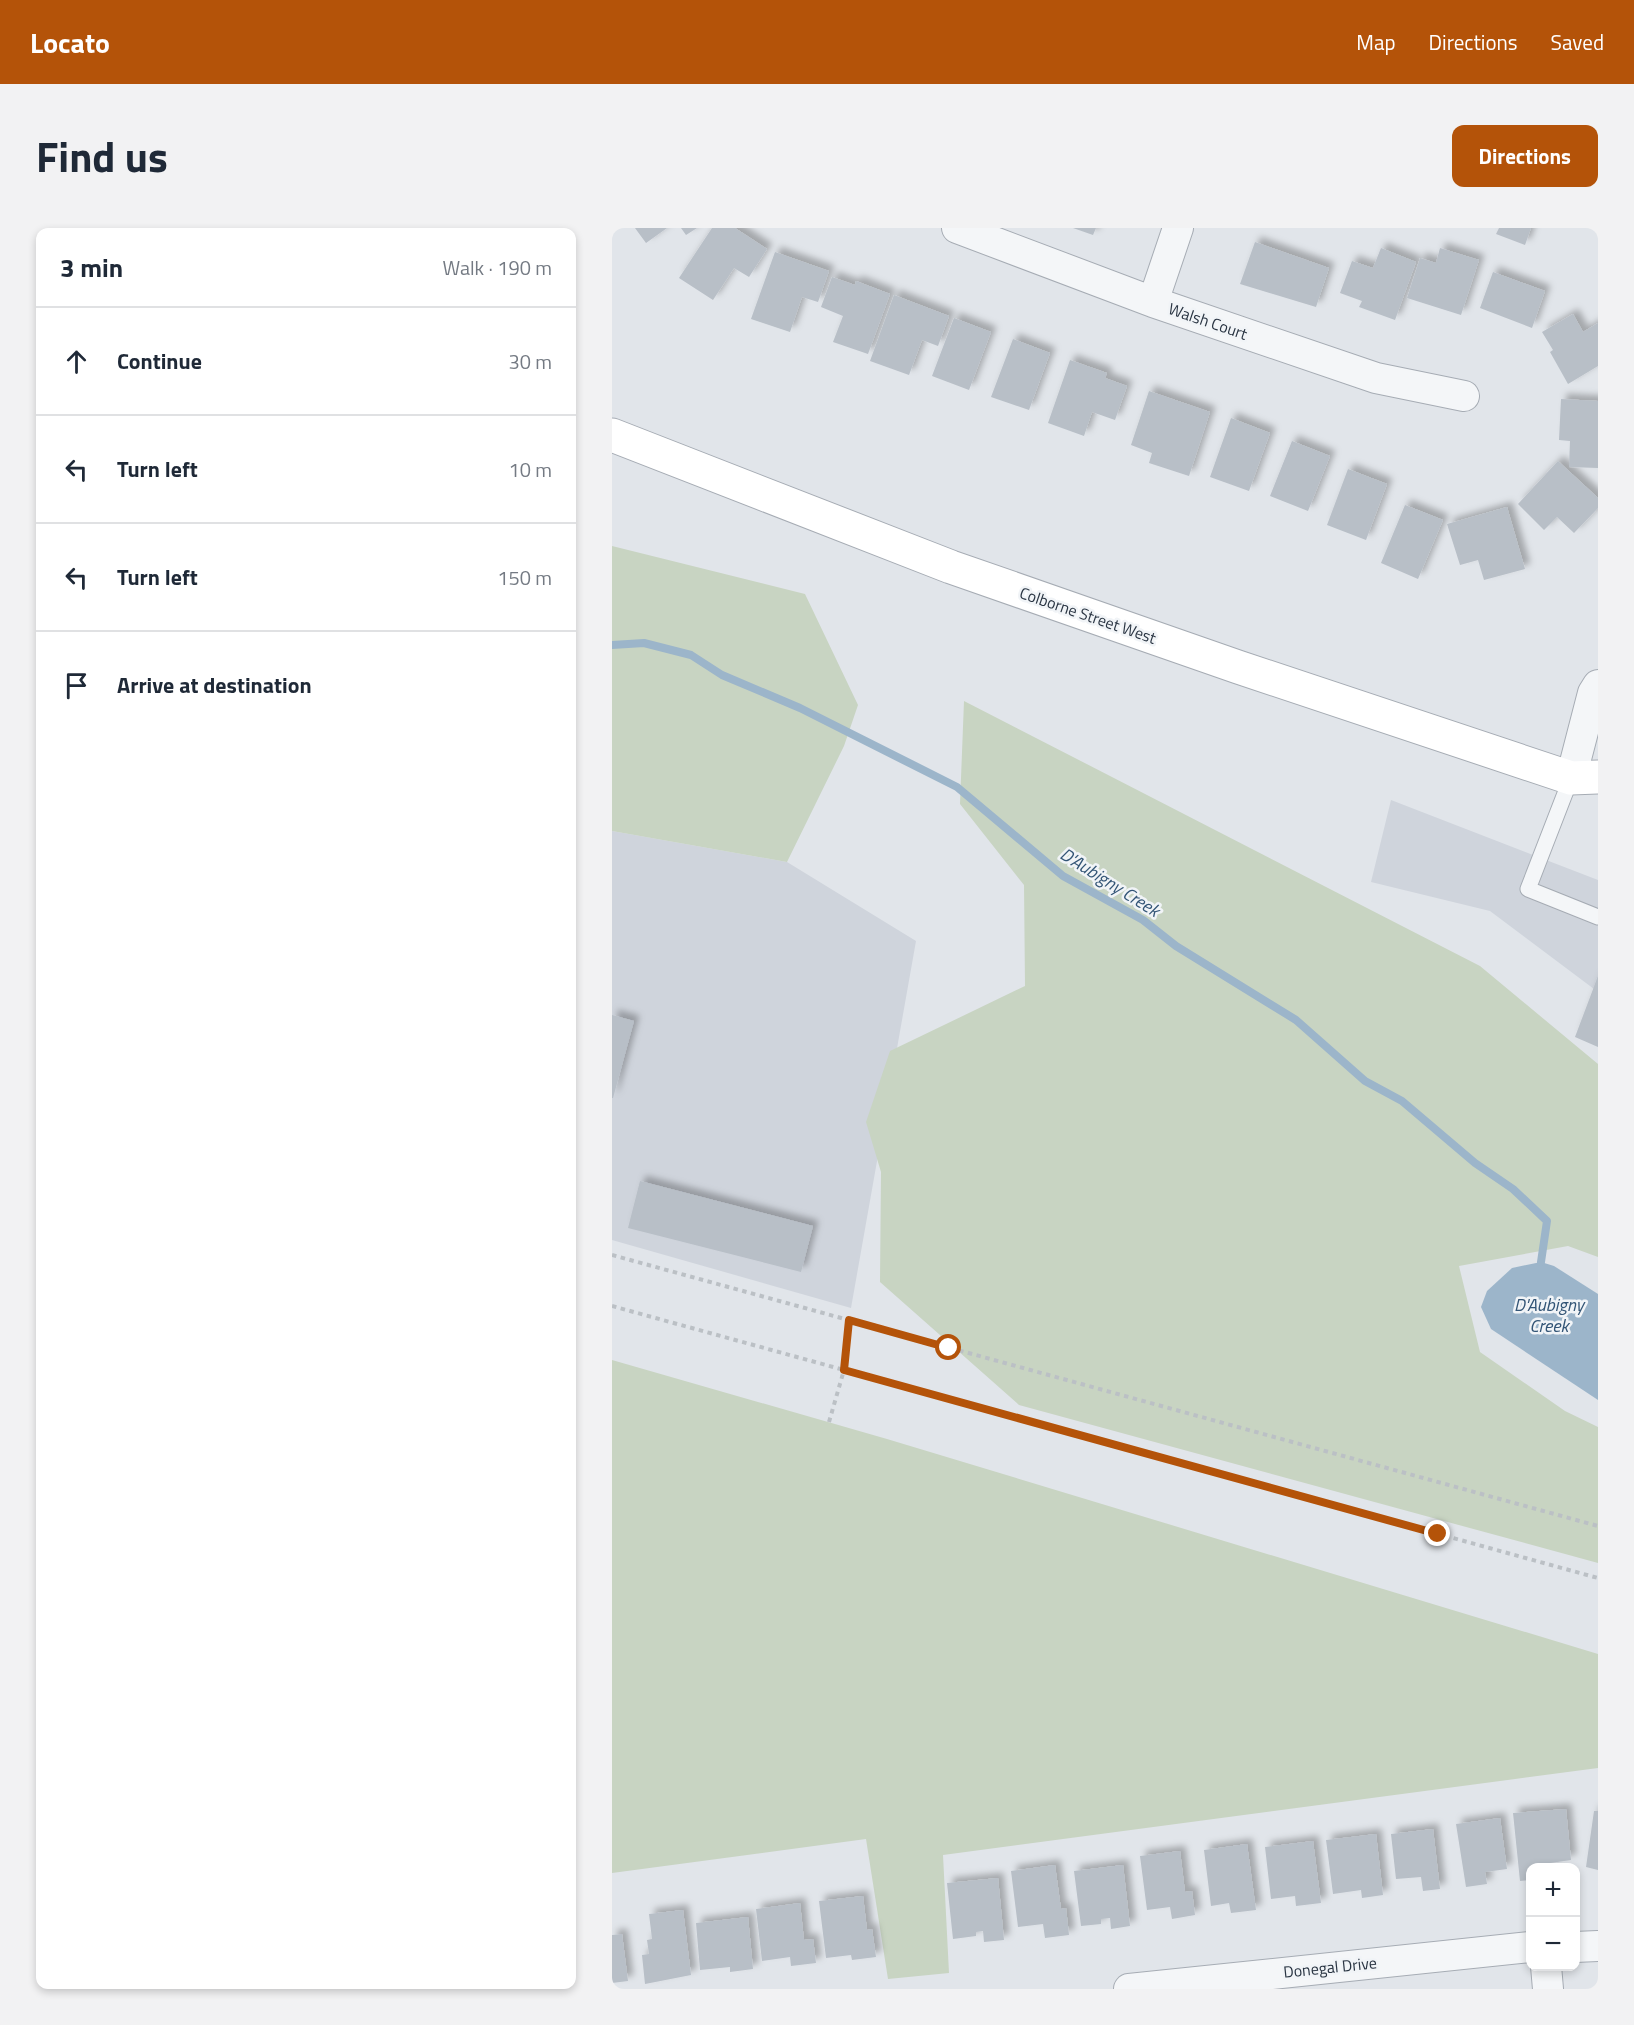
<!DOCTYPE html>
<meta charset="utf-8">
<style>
:root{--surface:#fff;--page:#f2f2f3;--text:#1f2937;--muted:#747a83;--line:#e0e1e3;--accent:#b45309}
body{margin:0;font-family:"Titillium Web",sans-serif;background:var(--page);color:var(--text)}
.controls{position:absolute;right:18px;bottom:18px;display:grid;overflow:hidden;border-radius:12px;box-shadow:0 3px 9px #0003}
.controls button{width:54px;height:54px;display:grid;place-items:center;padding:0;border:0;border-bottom:2px solid var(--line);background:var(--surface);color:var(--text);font:30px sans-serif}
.stop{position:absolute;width:18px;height:18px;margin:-14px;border:4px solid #b45309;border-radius:50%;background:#fff}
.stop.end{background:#b45309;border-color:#fff;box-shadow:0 2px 6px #0008}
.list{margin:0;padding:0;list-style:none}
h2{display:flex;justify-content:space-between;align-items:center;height:78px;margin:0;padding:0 24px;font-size:26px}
h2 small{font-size:20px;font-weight:400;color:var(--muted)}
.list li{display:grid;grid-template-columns:39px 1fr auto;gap:18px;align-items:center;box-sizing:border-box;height:108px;padding:0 24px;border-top:2px solid var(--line)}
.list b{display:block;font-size:22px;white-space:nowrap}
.list em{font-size:20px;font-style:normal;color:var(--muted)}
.icon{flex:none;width:33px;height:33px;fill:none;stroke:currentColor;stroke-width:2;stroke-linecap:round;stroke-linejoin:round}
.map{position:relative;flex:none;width:986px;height:1761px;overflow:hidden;border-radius:12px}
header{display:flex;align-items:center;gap:36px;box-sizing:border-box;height:84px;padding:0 30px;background:var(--accent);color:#fff}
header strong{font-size:28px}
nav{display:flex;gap:33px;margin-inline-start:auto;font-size:21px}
.intro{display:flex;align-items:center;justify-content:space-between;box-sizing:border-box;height:144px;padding:0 36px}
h1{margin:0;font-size:42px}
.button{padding:15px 27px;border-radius:12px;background:var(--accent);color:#fff;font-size:21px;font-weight:700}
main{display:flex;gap:36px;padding:0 36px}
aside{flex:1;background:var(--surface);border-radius:12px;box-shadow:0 3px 9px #0003}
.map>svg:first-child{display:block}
.built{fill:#cfd4dc}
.green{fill:#c8d4c2}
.water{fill:#9cb5ca}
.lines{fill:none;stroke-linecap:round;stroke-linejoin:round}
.stream{stroke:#9cb5ca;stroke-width:8}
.building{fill:#b8bfc7;filter:url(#shadow)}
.service-casing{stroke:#a6acb4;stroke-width:17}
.minor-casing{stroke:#a6acb4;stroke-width:32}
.secondary-casing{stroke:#a6acb4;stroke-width:35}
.path{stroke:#bbc0c5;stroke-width:4;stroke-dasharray:4.5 4.5;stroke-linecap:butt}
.service{stroke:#f4f6f8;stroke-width:15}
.minor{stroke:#f4f6f8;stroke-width:30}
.secondary{stroke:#fff;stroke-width:33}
.route{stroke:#b45309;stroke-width:8}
.labels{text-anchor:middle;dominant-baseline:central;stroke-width:5;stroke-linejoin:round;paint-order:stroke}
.street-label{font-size:16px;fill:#293442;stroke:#f1f4f7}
.water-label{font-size:18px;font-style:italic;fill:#335576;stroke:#f1f4f7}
</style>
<header>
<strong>Locato</strong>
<nav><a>Map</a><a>Directions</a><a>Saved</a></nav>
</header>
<div class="intro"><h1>Find us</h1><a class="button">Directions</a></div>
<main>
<aside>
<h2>3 min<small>Walk · 190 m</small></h2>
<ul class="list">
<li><svg class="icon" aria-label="ahead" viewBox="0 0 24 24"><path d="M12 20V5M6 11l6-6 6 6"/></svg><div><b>Continue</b></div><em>30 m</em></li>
<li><svg class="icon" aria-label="left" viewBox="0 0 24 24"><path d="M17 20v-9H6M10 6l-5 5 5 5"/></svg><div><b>Turn left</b></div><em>10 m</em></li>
<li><svg class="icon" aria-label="left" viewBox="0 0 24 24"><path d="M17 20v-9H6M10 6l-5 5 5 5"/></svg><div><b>Turn left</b></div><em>150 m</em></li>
<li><svg class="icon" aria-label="arrive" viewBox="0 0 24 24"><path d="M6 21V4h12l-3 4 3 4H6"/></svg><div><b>Arrive at destination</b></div></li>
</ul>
</aside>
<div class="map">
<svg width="986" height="1761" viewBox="0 0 986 1761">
<defs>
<filter id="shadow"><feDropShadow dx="5.5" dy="-5.5" stdDeviation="3" flood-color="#0004"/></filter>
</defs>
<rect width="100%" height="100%" fill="#e1e5ea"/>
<path class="built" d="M779,572l207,80v112l-108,-81 -119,-29z
M0,603l175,31 129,79 -65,367 -239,-68z"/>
<path class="green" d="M0,318l193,48 53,111 -14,41 -57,116 -175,-31z
M352,473l516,265 118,98v193l-30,-11 -109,20 21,86 85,59 33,16v136l-579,-158 -139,-123 1,-110 -15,-50 24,-71 135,-65 -1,-101 -64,-81z
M0,1132l275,79 711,215v114l-655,87 6,118 -61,6 -22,-140 -254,34z"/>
<path class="water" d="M929,1034l13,4 44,28v106l-107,-71 -10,-22 6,-16 25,-23z"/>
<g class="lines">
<path class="stream" d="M0,417l32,-2 47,12 31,20 78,33 157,79 106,89 80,44 33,26 120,74 69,61 37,20 73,62 38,26 34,32 -6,41"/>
</g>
<path class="building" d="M23,0h32l-21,15z
M69,0h16l-11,7z
M100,0h23l32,21 -18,28 -15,-9 -21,32 -34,-22z
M461,0h23l-3,7z
M887,0h32l-6,17 -29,-11z
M643,14l74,26 -13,39 -76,-23z
M769,20l35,14 -21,58 -36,-13 3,-6 -22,-8 12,-32 21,7z
M828,20l39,12 -18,55 -54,-17 13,-40 16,5z
M163,24l54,19 -11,31 -16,-5 -12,35 -39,-13z
M881,44l52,19 -13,37 -52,-20z
M220,49l23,8 1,-4 34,13 -22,60 -35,-12 10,-26 -22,-9z
M282,67l55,21 -11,30 -16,-6 -13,35 -39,-14z
M961,86l10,18 15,-9v43l-30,18 -18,-32 3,-2 -11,-18z
M342,90l37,14 -22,58 -37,-14z
M401,111l37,14 -21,57 -38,-13z
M458,132l37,13 -2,5 22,8 -12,34 -23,-8 -8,24 -36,-13z
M537,163l61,21 -21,64 -40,-13 3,-10 -21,-8z
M949,171l37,2v67l-29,-1 1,-26 -11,-1z
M619,190l39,15 -21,58 -39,-14z
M680,213l38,15 -22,55 -38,-15z
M946,233l40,37v10l-24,25 -17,-16 -13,13 -26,-26z
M736,241l39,15 -21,56 -39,-15z
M793,277l38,15 -25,59 -37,-16z
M895,279l18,62 -41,11 -6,-20 -18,5 -13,-41z
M986,748v71l-23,-10z
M0,787l22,6 -21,77h-1z
M28,953l173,45 -12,46 -173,-44z
M954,1581l5,51 -21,3v5h-20v12l-10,1 -7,-68z
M982,1583h4v59l-12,-3z
M888,1590l7,51 -22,3 2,12 -21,3 -10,-63z
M821,1601l7,60 -17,2 -2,-14 -25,2 -5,-45z
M764,1606l7,61 -21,3 -1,-8 -28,4 -7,-54z
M701,1613l8,62 -25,3 -1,-10 -24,3 -6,-52z
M635,1616l9,66 -25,3 -2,-10 -18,3 -7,-56z
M568,1623l5,41 7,-1 3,24 -23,4 -2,-12 -23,3 -7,-54z
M443,1637l6,44 5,-1 3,27 -24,3 -2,-14 -25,3 -7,-56z
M511,1637l7,61 -19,3 -1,-11 -9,1v5l-20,2 -7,-55z
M386,1650l6,62 -20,2 -1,-11 -7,1v4l-23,3 -6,-56z
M251,1668l4,34 5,-1 4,28 -24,3 -1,-5 -25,3 -7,-57z
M188,1675l4,37 9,-1 3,24 -25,3 -1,-9 -28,4 -6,-52z
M71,1682l8,65 -46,9 -3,-29 7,-1 -2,-14 5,-1 -3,-25z
M136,1689l5,52 -23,3v-5l-30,3 -4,-47z
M10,1706l6,47 -16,2v-48z"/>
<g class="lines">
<g class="service-casing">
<path id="service" d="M959,550l-43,111 70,28"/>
</g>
<g class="minor-casing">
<path id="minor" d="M345,0l196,74 223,76 88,18
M541,74l25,-74
M959,550l22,-85 5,-8
M963,1719l23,-1
M934,1738l2,23
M517,1761l401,-42"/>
</g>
<g class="secondary-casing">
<path id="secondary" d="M0,207l339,132 287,100 333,111 27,-1"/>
</g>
<path class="path" d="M0,1027l986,271
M0,1078l986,272
M217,1194l15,-52 5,-50"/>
<use href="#service" class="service"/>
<use href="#minor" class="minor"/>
<use href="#secondary" class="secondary"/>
</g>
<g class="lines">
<path class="route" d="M337,1120l-100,-28 -5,50 594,164"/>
</g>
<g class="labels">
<g class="street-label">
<text transform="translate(596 93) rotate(19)">Walsh Court</text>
<text transform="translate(476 387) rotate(19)">Colborne Street West</text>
<text transform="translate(718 1739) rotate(-6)">Donegal Drive</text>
</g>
<g class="water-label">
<text transform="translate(498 654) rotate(32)">D'Aubigny Creek</text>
<text x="937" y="1076">D'Aubigny<tspan x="937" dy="21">Creek</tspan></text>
</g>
</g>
</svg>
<div class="controls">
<button>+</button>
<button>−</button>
</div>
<div class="stop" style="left:337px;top:1120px"></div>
<div class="stop end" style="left:826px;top:1306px"></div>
</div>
</main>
